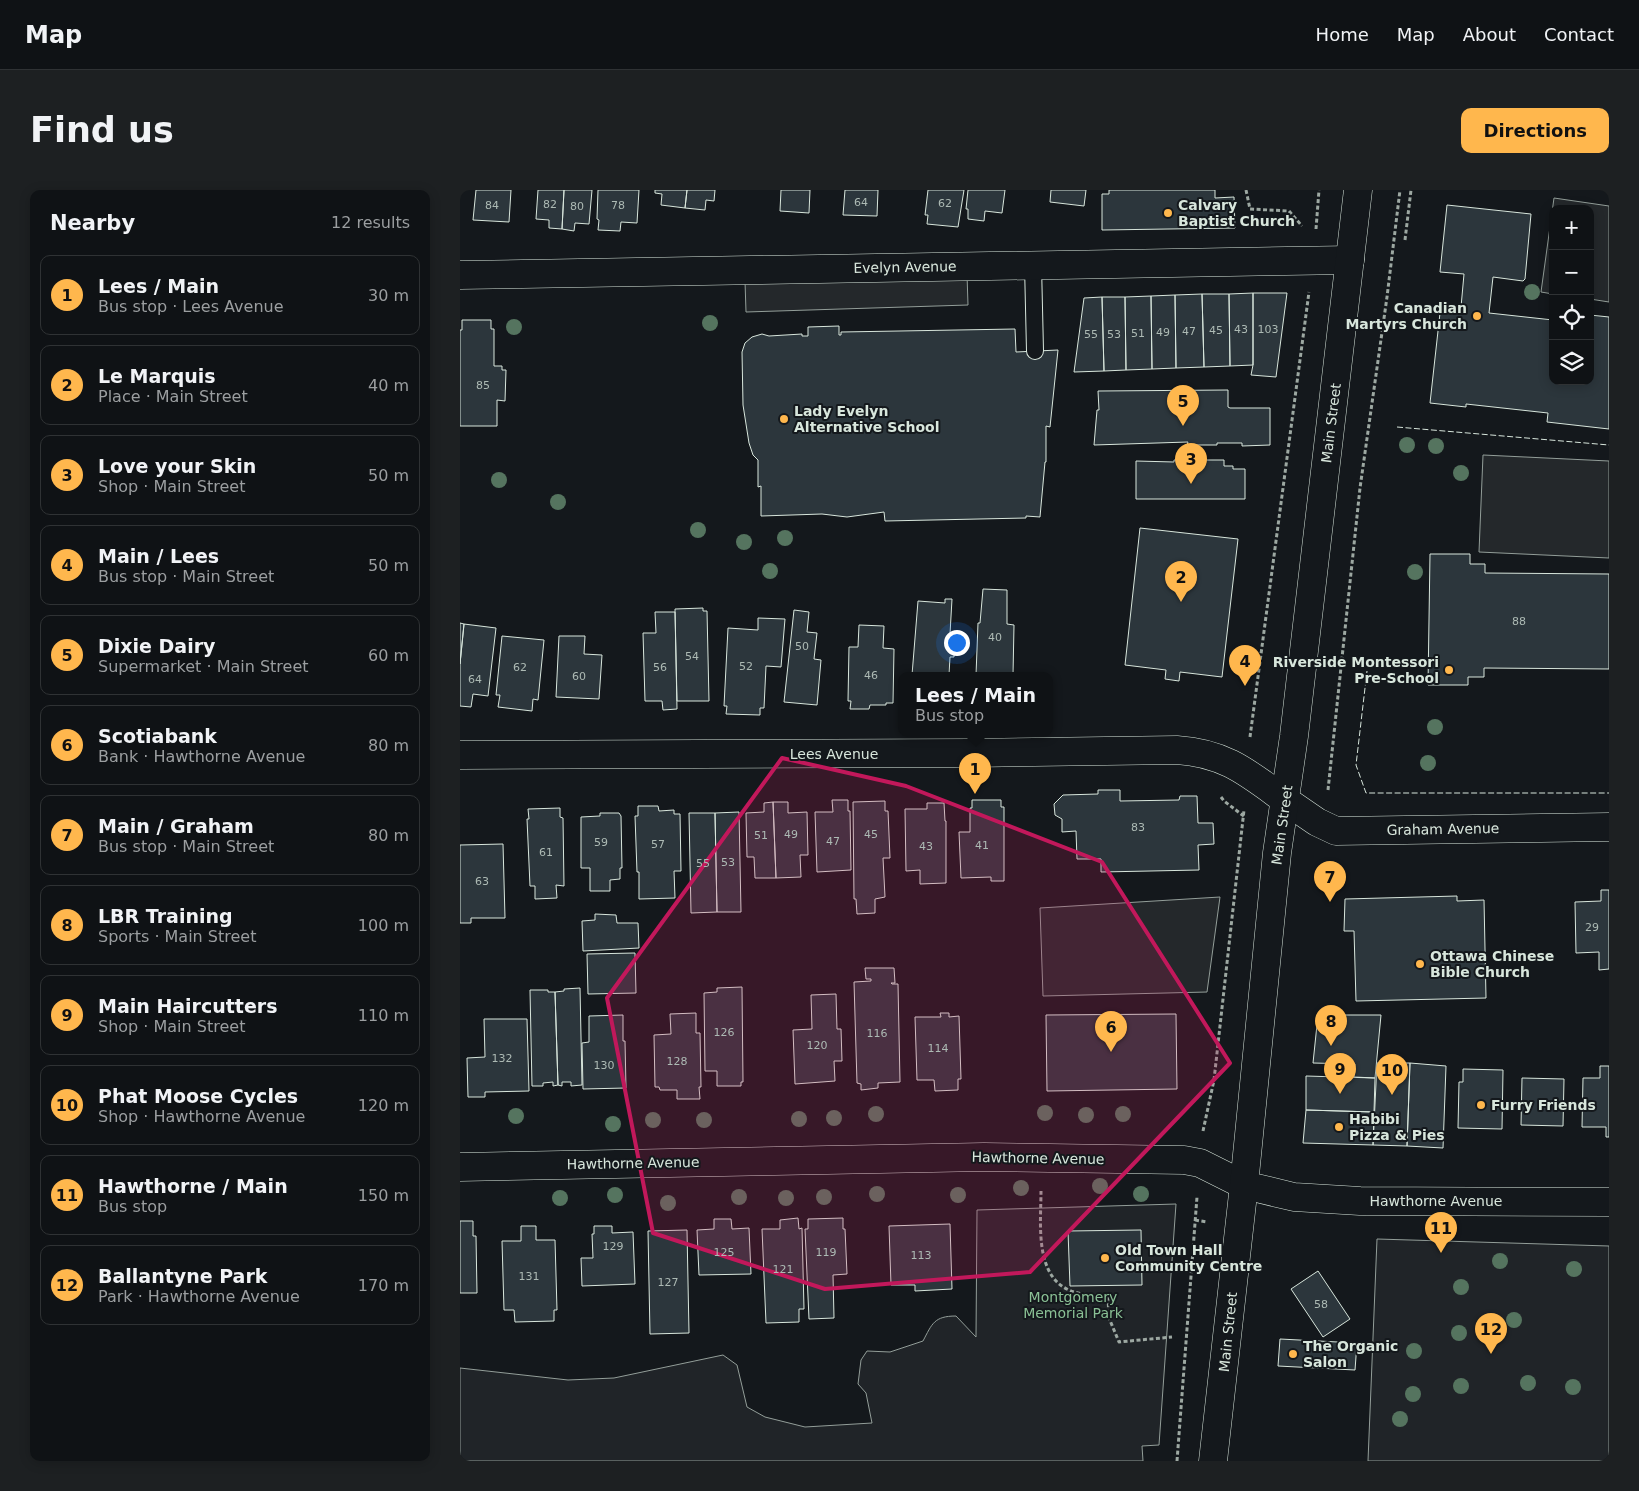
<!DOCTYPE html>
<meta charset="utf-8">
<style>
:root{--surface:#0f1215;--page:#1d2022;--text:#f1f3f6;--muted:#9b9ea0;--line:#2f3234;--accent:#ffb74d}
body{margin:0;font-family:"DejaVu Sans",sans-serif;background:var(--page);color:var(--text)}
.controls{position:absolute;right:15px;top:15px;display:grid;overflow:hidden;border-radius:10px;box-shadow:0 2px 12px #0003}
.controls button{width:45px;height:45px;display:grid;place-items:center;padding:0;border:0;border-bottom:1px solid var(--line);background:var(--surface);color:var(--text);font:25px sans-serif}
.you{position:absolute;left:496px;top:452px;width:18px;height:18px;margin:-12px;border:4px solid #fff;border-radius:50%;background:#1a73e8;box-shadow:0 0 0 8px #1a73e833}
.badge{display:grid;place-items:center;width:32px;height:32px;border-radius:50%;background:var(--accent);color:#111;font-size:16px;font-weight:700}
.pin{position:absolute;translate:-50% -41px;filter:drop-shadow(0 1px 2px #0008)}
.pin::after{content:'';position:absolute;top:26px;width:18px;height:15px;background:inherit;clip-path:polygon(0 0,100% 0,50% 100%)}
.popup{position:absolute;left:438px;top:482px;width:155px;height:65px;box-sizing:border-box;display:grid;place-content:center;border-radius:10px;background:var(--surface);filter:drop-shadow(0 1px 4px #0005);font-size:16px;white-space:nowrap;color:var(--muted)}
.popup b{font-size:19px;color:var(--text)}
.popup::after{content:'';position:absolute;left:50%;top:100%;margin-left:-10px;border:10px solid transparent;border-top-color:var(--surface)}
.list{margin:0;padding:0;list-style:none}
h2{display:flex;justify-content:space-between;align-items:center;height:65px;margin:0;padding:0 20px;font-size:21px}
h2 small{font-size:16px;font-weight:400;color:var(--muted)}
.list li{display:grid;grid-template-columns:32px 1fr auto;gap:15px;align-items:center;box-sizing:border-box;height:80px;margin:0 10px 10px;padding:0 10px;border:1px solid var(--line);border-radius:10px}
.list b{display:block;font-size:19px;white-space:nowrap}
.list p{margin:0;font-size:16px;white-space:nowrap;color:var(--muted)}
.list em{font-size:16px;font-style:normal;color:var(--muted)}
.icon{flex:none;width:28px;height:28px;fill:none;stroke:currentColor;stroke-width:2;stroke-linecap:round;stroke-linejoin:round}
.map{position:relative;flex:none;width:1149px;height:1271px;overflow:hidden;border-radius:10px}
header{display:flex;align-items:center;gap:30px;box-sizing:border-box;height:70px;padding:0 25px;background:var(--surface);border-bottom:1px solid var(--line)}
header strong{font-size:24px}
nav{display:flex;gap:28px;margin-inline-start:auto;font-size:18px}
.intro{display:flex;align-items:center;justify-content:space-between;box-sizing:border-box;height:120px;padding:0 30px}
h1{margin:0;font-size:35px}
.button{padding:12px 22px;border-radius:10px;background:var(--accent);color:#111;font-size:18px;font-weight:700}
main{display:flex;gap:30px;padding:0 30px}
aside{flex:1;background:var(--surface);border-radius:10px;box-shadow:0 2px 12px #0003}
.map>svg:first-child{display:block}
.green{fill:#202428;stroke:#939e99}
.parking{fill:#24282b;stroke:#939e99}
.building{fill:#2c363c;stroke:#d8e6dc}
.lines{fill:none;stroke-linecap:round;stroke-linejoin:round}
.service-casing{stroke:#d8e6dc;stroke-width:18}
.minor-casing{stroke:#d8e6dc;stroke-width:29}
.secondary-casing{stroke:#d8e6dc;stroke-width:29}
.path{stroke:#9da8a2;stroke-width:3;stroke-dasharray:4 2.5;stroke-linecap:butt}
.service{stroke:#14181c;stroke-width:16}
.minor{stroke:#14181c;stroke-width:28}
.secondary{stroke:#14181c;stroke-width:28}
.fence{stroke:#d8e6dc;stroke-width:1;stroke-dasharray:6 2.5;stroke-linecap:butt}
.tree{fill:#55745f}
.marked{fill:#c2185b;fill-opacity:0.2;stroke:#c2185b;stroke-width:4;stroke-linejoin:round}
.poi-dot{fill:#ffb74d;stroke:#14181c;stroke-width:2}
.labels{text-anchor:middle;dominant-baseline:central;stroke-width:4;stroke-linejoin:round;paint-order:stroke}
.number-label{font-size:11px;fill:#adbab4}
.poi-label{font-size:14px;font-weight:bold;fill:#d8e6dc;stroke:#14181c;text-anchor:start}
.street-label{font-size:14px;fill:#d8e6dc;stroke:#14181c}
.park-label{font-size:14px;fill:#8ac095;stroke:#14181c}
</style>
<header>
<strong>Map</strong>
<nav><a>Home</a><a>Map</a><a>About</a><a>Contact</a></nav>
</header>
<div class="intro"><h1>Find us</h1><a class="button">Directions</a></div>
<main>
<aside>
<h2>Nearby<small>12 results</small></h2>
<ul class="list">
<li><span class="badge">1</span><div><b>Lees / Main</b><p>Bus stop · Lees Avenue</p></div><em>30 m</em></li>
<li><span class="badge">2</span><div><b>Le Marquis</b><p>Place · Main Street</p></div><em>40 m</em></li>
<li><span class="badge">3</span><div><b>Love your Skin</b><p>Shop · Main Street</p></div><em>50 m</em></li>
<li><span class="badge">4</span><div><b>Main / Lees</b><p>Bus stop · Main Street</p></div><em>50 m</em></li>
<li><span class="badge">5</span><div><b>Dixie Dairy</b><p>Supermarket · Main Street</p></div><em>60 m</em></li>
<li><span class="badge">6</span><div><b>Scotiabank</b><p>Bank · Hawthorne Avenue</p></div><em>80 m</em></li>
<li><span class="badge">7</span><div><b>Main / Graham</b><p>Bus stop · Main Street</p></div><em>80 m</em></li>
<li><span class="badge">8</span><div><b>LBR Training</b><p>Sports · Main Street</p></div><em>100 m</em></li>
<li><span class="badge">9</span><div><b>Main Haircutters</b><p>Shop · Main Street</p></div><em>110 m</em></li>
<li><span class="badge">10</span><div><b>Phat Moose Cycles</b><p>Shop · Hawthorne Avenue</p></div><em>120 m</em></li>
<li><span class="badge">11</span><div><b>Hawthorne / Main</b><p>Bus stop</p></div><em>150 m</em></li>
<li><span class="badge">12</span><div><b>Ballantyne Park</b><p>Park · Hawthorne Avenue</p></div><em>170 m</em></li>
</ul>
</aside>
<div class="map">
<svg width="1149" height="1271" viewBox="0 0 1149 1271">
<rect width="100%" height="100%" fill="#14181c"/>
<path class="green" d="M716,1014l-17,241 -17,1 1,15h-683v-93l108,12 46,-2 109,-23 14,10 10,42 18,10 40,10 67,-4 -6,-30 -8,-9 3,-24 6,-9 23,1 33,-11c9,-17 11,-25 33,-25l20,21 1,-127z
M917,1049l232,7v215h-241z"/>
<path class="parking" d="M1094,8l55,8v96l-19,-3v-90h-37v85l-12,-2z
M507,84l1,31 -222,7 -1,-31z
M1023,265l126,6v97l-130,-6z
M760,707l-13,95 -164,4 -3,-88z"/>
<path class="building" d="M16,0h35l-2,32 -36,-2z
M78,0h26l-2,39 -13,-1v-8l-13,-1z
M104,0h28l-3,34 -14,-1 -1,8 -12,-2z
M138,0h41l-2,33 -16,-1 -1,9 -22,-1 1,-10 -2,-1z
M195,0h32l-2,18 -24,-3 1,-11 -7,-1z
M227,0h28l-1,11 -8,-1 -1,10 -20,-2z
M321,0h29l-1,23 -29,-2z
M385,0h33l-1,26 -34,-1z
M468,0h36l-6,37 -31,-3 1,-9h-3z
M508,0h37l-3,23 -17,-2 -1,10 -16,-2v-10h-2z
M591,0h35l-2,16 -34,-4z
M649,0h106v8l19,-1 1,31 -133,2v-36h7z
M987,15l84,9 -6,65 -2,2 -30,-4 -4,36 64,7v61h37v-66l19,2v112l-62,-7 1,-9 -82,-9v3l-36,-4 11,-99 20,3 3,-33 -24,-2z
M793,103h34l-11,84 -25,-2 2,-10z
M793,103v72l-23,1 -1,-72z
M742,104l2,73 -28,1 -1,-73z
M742,104h27l1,72 -26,1z
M715,105l1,73 -24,1 -1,-73z
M691,106l1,73 -26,1 -1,-73z
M642,107l2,74 -30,1 10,-74z
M642,107h23l1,73 -22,1z
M2,130h29v9h3v37h8v4h4l-1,31 -8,-1v26h-37v-96h2z
M379,136v9h2v-3l174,-3 1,23 42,-2 -8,77 -4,-1v36h-1l-5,55 -14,-1v2l-141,3 -1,-9 -37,5 -25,-3 -61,2v-30l-3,1v-27l-5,-5 -4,-12 -6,-38 -1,-53 3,-9 7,-6 10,-3 7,2 33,-2v2h6v-9z
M768,200v17l2,1h40v37l-28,1v-3h-25v2h-30l1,-3 -94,3 3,-35h2l-1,-19z
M714,270h50v6h9v3h12v30h-109v-38l38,1z
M680,338l98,11 -16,138 -42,-5 -1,9 -14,-2 1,-9 -41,-5z
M970,364h40v10h15v9l124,1v95l-125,-1v9h-16v8h-40z
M523,399l24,1v34l7,1 -1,50h-37l2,-52h2z
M485,409h7l-2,35h5l-1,23h-4l-1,18h-37l6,-74 27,2z
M243,418v3h4l2,90h-32l-2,-92z
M334,420l15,2 -2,20 10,1 -3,26 7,1 -4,45 -33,-3z
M195,422h20l2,97 -14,1 -1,-9h-17l-2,-68h13z
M298,428l27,1 -4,48 -15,-1 -2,42h-4v7l-34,-1 1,-8h-3l4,-78 30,2z
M0,433l4,1 -4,40z
M4,434l32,4 -8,68 -15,-2 -2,13 -11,-1v-42z
M399,435l25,1 -1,22 11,1 -1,54h-7v2h-16l-1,4h-19l1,-8h-3l1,-54h9z
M42,446l42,4 -6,60 -5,-1 -1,12 -34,-4 2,-12h-4z
M99,446h26l-1,18 18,1 -3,44 -43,-2z
M638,600h22v11l59,-1 1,-4h17l1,27h15l1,21 -16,1 1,25 -98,2v-13h-24l-1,-28 -14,1v-13l-7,-4 -1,-11 9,-9 35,-1z
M372,610h16v11h2l1,59 -34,2 -2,-60h18z
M512,610h29v7h3v74h-13v-4l-30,1 -2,-46h11v-24h2z
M425,611v10h3l2,47h-7l2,39 -10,2v14l-18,1 -1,-15h-2l-1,-97z
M313,612l3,76h-21l-1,-21h-7l-1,-44 18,-1v-9z
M313,612h15v11l19,-1 1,43h-8l1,22 -25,1z
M467,613h17l1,18h1v62l-26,1v-14l-14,1 -1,-62h22z
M178,616h20l1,5 15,-1v4h6l1,57h-7l1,27 -36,1v-27h-2l-2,-56h3z
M100,618v9l3,1 1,68 -8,-1 1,13 -22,1v-13h-5l-3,-67h2l-1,-10z
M279,622l2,100h-24l-2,-99z
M140,623h19l2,3 1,52h-2v11l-10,1v11h-20v-23h-9v-51l19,-1z
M229,623h26l2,99 -26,1z
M43,654l2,74h-34v5h-11v-78z
M1141,700h8v79l-10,1v-18l-23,1 -1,-51 26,-1z
M997,706v5l27,-1 2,98 -130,3 -2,-70h-10l1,-32z
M135,724l21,1 1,8h21l1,25 -56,3 -1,-30 13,-1z
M175,763l1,40 -48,1 -1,-40z
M405,778h29l1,15h-4l1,1h6l2,98 -22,1v5l-17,2v-6l-4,-1 -3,-101 17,-1v-2h-5z
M282,797l1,95h-2v4h-24v-15h-12l-1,-78 13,-1v-4z
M120,798l2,97 -11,1v-4h-9v4l-4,-1 -3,-93 9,-1v-2z
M70,800h18v2h7l3,93 -5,1v-4l-10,1v3h-11z
M376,804l1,35h4l1,32h-8l1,20 -40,3 -2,-54 19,-1 -1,-34z
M236,823v20h4l1,54h-2l1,12h-23v-9h-17l-1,-3h-4l-1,-52 17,-1 -1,-20z
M480,823h9v4l10,-1 2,63h-3v11l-23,1 -1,-11h-17l-2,-63h26z
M716,824l1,75 -130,2 -1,-76z
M163,825v26h2l1,47 -43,1 -1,-46 7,-1v-26z
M858,825h63l-6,63 -21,-1 1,-13 -42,-1z
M24,829h43l2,72 -44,1v5h-17l-1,-39 18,-1z
M917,873h33l-3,83 -34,-1z
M950,873l36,3 -3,82 -36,-2z
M1140,876h9v71h-3v-10h-24l1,-49h17z
M1003,879l40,1 -1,59 -44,-1 1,-46h4z
M846,886l69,2 -1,34 -68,-2z
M1062,888l42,1 -1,47 -42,-1z
M846,920l68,2 -1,33 -70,-2z
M338,1028l1,11 3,-1 2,81h-5v13l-33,1 -4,-94h18v-9z
M383,1028v11h2l2,45 -14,1 1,43 -25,1 -4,-90h3v-10z
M254,1029h17l1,10 17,-1 2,46 -52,1 -2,-45 17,-1z
M0,1031h13v15h3l1,57h-17z
M490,1034l2,65 -37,2v-6h-24l-2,-59z
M61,1036h15v14h19l2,70h-3v11l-39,1 -1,-12h-10l-2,-69h19z
M134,1036h18v7l21,-1 2,52 -53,2 -1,-28h12l-1,-24h2z
M227,1040l2,103 -39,1 -2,-103z
M681,1040l1,55 -72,1 -2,-55z
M858,1081l32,48 -27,18 -32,-48z
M820,1149l77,4 -2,27 -77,-4z"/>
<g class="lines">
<g class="service-casing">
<path id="service" d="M573,75l2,86"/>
</g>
<g class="minor-casing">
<path id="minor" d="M0,85l890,-15
M825,610l32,22 19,9 273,-4
M0,977l524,-10 200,3 16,3 44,22"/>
</g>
<g class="secondary-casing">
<path id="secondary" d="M0,565l513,-2 204,-3c48,3 71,23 108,50
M784,995l50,12 66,4 249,1
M753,1271l31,-276 33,-332 17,-117 64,-546"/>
</g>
<path class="path" d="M786,0l4,19 39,2 13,15
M856,39l3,-39
M945,50l6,-50
M790,547l59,-445
M868,600l32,-302 27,-191 13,-107
M761,607l3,4 21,16
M743,941l11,-51 30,-270
M581,1001c0,34 -8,92 37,102 9,2 20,2 30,3l1,22 10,24 53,-5
M735,1030l12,2
M717,1271l20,-264"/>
<use href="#service" class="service"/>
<use href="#minor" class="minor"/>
<use href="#secondary" class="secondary"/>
<path class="fence" d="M937,237l212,18
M907,481l-11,94 10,28h243"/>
</g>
<g class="tree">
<circle cx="1072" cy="102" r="8"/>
<circle cx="250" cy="133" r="8"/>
<circle cx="54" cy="137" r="8"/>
<circle cx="947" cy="255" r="8"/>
<circle cx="976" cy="256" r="8"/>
<circle cx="1001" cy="283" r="8"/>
<circle cx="39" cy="290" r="8"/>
<circle cx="98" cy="312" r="8"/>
<circle cx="238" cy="340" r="8"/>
<circle cx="325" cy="348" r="8"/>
<circle cx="284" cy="352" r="8"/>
<circle cx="310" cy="381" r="8"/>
<circle cx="955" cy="382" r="8"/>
<circle cx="975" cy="537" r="8"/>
<circle cx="968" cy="573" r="8"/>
<circle cx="585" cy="923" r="8"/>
<circle cx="416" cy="924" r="8"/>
<circle cx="663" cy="924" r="8"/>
<circle cx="626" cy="925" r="8"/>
<circle cx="56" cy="926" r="8"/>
<circle cx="374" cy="928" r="8"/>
<circle cx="339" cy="929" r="8"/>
<circle cx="193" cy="930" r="8"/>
<circle cx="244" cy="930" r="8"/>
<circle cx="153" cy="934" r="8"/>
<circle cx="640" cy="996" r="8"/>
<circle cx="561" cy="998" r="8"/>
<circle cx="417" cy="1004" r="8"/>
<circle cx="681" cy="1004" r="8"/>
<circle cx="155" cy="1005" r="8"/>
<circle cx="498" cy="1005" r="8"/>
<circle cx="279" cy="1007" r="8"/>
<circle cx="364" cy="1007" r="8"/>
<circle cx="100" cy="1008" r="8"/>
<circle cx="326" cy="1008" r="8"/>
<circle cx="208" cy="1013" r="8"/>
<circle cx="1040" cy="1071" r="8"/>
<circle cx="1114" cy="1079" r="8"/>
<circle cx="1001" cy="1097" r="8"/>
<circle cx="1054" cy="1130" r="8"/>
<circle cx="999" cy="1143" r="8"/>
<circle cx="954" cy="1161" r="8"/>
<circle cx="1068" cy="1193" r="8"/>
<circle cx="1001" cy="1196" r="8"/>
<circle cx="1113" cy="1197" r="8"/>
<circle cx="953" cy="1204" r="8"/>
<circle cx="940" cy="1229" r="8"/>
</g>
<path class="marked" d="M322,568l124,28 196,76 128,201 -200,209 -205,17 -172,-56 -46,-235z"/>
<g class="poi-dot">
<circle cx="708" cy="23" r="5"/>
<circle cx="1017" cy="126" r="5"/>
<circle cx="324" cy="229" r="5"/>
<circle cx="989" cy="480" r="5"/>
<circle cx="960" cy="774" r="5"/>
<circle cx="1021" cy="915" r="5"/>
<circle cx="879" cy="937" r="5"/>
<circle cx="645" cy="1068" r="5"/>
<circle cx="833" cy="1164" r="5"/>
</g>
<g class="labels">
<g class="number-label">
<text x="401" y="12">64</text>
<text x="485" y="13">62</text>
<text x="90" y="14">82</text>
<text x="32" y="15">84</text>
<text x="158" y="15">78</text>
<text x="117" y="16">80</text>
<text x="781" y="139">43</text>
<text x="808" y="139">103</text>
<text x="756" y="140">45</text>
<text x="729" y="141">47</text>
<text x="703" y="142">49</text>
<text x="678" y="143">51</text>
<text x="631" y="144">55</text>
<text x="654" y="144">53</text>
<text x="23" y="195">85</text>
<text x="1059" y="431">88</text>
<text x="535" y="447">40</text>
<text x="342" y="456">50</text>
<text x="232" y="466">54</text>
<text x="286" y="476">52</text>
<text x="60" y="477">62</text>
<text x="200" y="477">56</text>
<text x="411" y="485">46</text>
<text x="119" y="486">60</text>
<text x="15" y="489">64</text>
<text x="678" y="637">83</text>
<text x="331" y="644">49</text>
<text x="411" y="644">45</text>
<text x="301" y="645">51</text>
<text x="373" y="651">47</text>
<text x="141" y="652">59</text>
<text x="198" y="654">57</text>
<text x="522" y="655">41</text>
<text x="466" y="656">43</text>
<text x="86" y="662">61</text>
<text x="268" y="672">53</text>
<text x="243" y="673">55</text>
<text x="22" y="691">63</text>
<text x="1132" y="737">29</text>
<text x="264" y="842">126</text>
<text x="417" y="843">116</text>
<text x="357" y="855">120</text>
<text x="478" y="858">114</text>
<text x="42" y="868">132</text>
<text x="217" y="871">128</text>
<text x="144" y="875">130</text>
<text x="153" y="1056">129</text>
<text x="264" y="1062">125</text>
<text x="366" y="1062">119</text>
<text x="461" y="1065">113</text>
<text x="323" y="1079">121</text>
<text x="69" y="1086">131</text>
<text x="208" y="1092">127</text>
<text x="861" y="1114">58</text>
</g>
<g class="poi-label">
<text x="718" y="15">Calvary<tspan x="718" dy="16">Baptist Church</tspan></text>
<text x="1007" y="118" text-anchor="end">Canadian<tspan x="1007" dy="16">Martyrs Church</tspan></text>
<text x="334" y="221">Lady Evelyn<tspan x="334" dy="16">Alternative School</tspan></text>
<text x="979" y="472" text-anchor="end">Riverside Montessori<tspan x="979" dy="16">Pre-School</tspan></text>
<text x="970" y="766">Ottawa Chinese<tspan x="970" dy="16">Bible Church</tspan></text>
<text x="1031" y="915">Furry Friends</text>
<text x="889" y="929">Habibi<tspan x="889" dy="16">Pizza &amp; Pies</tspan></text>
<text x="655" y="1060">Old Town Hall<tspan x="655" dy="16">Community Centre</tspan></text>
<text x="843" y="1156">The Organic<tspan x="843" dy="16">Salon</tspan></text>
</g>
<g class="street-label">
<text transform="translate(445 77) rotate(-1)">Evelyn Avenue</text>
<text transform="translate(871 233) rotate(-83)">Main Street</text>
<text x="374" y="564">Lees Avenue</text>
<text transform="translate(822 635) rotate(-82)">Main Street</text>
<text transform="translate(983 639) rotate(-1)">Graham Avenue</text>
<text transform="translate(578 968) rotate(1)">Hawthorne Avenue</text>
<text transform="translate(173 973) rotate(-1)">Hawthorne Avenue</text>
<text x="976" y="1011">Hawthorne Avenue</text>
<text transform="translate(768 1142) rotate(-84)">Main Street</text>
</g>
<g class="park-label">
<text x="613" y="1107">Montgomery<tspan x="613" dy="16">Memorial Park</tspan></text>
</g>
</g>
</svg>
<div class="controls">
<button>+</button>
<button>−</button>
<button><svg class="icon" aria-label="locate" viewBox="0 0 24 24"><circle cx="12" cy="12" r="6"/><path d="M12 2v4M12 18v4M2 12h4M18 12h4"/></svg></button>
<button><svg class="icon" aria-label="layers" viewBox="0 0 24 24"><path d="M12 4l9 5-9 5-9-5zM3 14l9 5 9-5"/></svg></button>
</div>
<div class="you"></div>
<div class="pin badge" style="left:515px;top:604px">1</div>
<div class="popup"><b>Lees / Main</b>Bus stop</div>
<div class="pin badge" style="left:721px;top:412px">2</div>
<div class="pin badge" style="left:731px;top:294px">3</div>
<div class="pin badge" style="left:785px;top:496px">4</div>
<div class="pin badge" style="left:723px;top:236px">5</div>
<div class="pin badge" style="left:651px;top:862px">6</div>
<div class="pin badge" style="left:870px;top:712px">7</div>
<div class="pin badge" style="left:871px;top:856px">8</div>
<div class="pin badge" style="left:880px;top:904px">9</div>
<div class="pin badge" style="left:932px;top:905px">10</div>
<div class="pin badge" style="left:981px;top:1063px">11</div>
<div class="pin badge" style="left:1031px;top:1164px">12</div>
</div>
</main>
